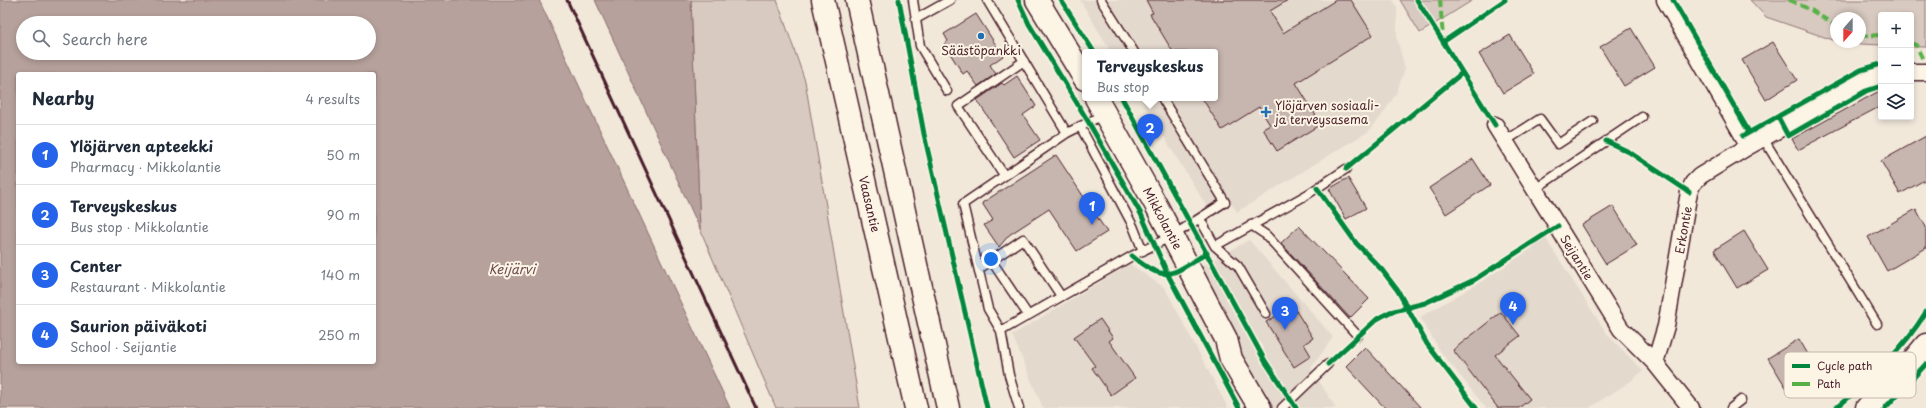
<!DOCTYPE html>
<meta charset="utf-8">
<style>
:root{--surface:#fff;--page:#f2f2f3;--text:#1f2937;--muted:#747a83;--line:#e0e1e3;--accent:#2563eb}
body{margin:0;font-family:"Playpen Sans",sans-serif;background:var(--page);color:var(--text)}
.controls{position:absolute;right:12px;top:12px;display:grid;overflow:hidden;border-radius:4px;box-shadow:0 2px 6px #0003}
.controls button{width:36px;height:36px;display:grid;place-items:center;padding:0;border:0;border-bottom:1px solid var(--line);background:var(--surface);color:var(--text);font:20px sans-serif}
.compass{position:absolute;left:1830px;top:12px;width:36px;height:36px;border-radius:50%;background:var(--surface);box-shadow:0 2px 6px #0003;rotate:201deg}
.you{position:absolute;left:991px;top:259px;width:14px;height:14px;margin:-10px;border:3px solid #fff;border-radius:50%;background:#1a73e8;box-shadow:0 0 0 6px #1a73e833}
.badge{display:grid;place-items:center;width:26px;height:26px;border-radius:50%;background:var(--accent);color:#fff;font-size:13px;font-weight:700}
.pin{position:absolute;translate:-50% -33px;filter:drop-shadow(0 1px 2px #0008)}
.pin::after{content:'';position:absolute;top:21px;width:14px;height:12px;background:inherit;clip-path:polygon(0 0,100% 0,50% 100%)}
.popup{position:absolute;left:1082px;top:49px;width:136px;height:52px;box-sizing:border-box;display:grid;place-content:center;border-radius:4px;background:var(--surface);filter:drop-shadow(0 1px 3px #0005);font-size:13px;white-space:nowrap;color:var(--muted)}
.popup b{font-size:15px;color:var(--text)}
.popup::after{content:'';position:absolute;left:50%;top:100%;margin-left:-8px;border:8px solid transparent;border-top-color:var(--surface)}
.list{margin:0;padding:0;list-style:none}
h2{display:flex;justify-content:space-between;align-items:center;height:52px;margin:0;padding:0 16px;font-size:17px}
h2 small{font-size:13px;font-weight:400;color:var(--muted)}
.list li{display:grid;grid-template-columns:26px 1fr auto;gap:12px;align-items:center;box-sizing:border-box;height:60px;padding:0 16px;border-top:1px solid var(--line)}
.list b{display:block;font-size:15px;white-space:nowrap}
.list p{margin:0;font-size:13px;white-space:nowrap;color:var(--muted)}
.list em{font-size:13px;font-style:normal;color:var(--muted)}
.icon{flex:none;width:22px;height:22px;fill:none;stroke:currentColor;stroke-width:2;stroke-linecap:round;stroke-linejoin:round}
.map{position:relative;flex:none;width:1926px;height:408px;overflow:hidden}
.search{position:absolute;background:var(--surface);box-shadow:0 2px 6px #0003;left:16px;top:16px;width:360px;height:44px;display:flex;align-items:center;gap:10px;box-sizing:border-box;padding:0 14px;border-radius:22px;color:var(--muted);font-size:15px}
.panel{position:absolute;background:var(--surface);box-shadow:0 2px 6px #0003;left:16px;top:72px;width:360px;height:292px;border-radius:4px}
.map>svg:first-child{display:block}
.built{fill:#e4d9cd}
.green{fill:#d8cac0;stroke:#917476}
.water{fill:#b6a19c;stroke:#8b6d6f;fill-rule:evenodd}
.building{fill:#c7b6af;stroke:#4a1f2b}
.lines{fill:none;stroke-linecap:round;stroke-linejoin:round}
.service-casing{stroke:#4a1f2b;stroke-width:11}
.minor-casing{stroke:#4a1f2b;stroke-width:19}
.secondary-casing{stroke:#4a1f2b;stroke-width:25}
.trunk-casing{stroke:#4a1f2b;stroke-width:25}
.service{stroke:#fcf5e5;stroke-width:8}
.minor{stroke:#fcf5e5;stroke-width:16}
.secondary{stroke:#fcf5e5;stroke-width:22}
.trunk{stroke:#fcf5e5;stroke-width:22}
.rail{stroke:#4a1f2b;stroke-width:3}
.quiet{stroke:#57b146;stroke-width:4;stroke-dasharray:8 4;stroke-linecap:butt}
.cycleway-casing{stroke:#fcf5e5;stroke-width:8}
.cycleway{stroke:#00873e;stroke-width:5}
.poi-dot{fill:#1f6fb2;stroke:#fcf5e5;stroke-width:1.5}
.labels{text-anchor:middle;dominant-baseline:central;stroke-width:4;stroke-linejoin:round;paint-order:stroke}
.poi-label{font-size:12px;fill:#4a1f2b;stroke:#fcf5e5}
.street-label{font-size:12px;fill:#4a1f2b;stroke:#fcf5e5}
.water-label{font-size:13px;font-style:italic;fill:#704c53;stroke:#fcf5e5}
.key{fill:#fcf5e5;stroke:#c7b5ad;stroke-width:1}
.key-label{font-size:11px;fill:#4a1f2b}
</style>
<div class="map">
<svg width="1926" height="408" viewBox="0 0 1926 408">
<rect width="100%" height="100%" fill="#f1e8da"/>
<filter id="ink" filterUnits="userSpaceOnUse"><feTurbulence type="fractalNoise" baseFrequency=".025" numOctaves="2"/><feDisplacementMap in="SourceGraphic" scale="8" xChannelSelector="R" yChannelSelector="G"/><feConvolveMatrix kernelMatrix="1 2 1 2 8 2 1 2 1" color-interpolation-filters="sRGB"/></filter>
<g filter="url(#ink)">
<path class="built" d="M1080,0h313l4,7v32l8,29 -9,26 -15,23 -12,14 -132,81 -6,-9 -19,12 -72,-117h75v-46h-104z
M1546,239l61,95 36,37 -12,10 -42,27h-103l-45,-56 -21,-35 59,-34z
M1249,240l84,97 -22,31 25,40h-84l-71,-130z
M1130,264l35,24 63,120h-185l-31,-73z"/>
<path class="green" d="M691,0h86l28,81 55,327h-84l-76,-179z
M1400,0h73l-53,33z
M1750,0h176v47h-15v-32h-30v30l-38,-2 -4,-1h21v-24h-24v23l-70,-24z"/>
<path class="water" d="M0,0h539l191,408h-730zM23,23h346v30h-346zM18,74h356v288h-356z
M595,0h96l9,229z"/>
<path class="building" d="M1146,0h142l-18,11 13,22 53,-33h15l22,35 -77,48 25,41 -44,27 -14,-22 7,-4 -11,-18 -37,23 -20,-32h13v-46h-42l-23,-38 3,-1z
M976,14l27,42 -13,9 6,9 -18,12 -11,-15 -4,3 -19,-30 4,-3 -4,-7z
M1631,28l24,39 -31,19 -24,-39z
M1510,35l24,39 -31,19 -24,-39z
M1773,42l24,38 -31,20 -24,-40z
M1017,76l19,30 -13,9 17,25 -26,17 -37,-57 25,-17 2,2z
M1881,90v16l-83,44 -6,-11z
M1926,136v43l-26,15 -19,-33z
M1056,155l51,77 -30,19 -28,-42 -40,26 -10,12 -15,-22 9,-5 -11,-17z
M1473,159l17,26 -44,29 -17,-26z
M1348,178l18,30 -20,11 -17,-30z
M1613,206l24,39 -31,19 -24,-39z
M1916,209l10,18v21l-39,23 -19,-34z
M1299,226l70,73 -19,19 -69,-75z
M1744,231l24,39 -31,18 -23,-38z
M1293,306l20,32 -9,6 7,12 -17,11 -28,-45z
M1501,312l19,24 -25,19 35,44 -11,9h-21l-45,-58z
M1100,319l13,19 -4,3 26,37 -24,17 -19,-27 3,-2 -21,-29z
M1799,339l23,39 -30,19 -24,-39z
M1365,347l56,61h-36l-39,-42z"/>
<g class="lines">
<g class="service-casing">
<path id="service" d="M913,0l7,46 27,45
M987,0l80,133
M1101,0l33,52
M916,19l34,-19
M1080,126l53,100 10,25
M1763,138l114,186
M1505,141l35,-22 18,25 35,-23
M1004,175l-46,-69 66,-45
M1535,189l107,-72
M1200,219l15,27 93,-52 38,-25
M1251,225l15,10 92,101
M1215,246l23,20 28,48
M991,260l37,55
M979,269l44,-30 38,57
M1001,331l131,-75 40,-20 53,-34 -63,-104
M1019,408l-10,-33 -8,-44 -13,-22 -25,-105 104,-71 38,-19
M1282,408l46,-44
M1731,408l10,-8"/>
</g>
<g class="minor-casing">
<path id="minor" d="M1665,0l84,146
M1911,72h15
M1495,125l126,204 34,34
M1691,408l-36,-45 11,-37 23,-134 4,-9 7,-7 49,-30 114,-64 18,-7"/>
</g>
<g class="secondary-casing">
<path id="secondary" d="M1037,0l48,79
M1096,98l60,107 70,134 5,20 29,49
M1867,408l36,-35 23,-28"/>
</g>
<g class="trunk-casing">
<path id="trunk" d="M823,0l93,408
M857,0l91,408"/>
</g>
<use href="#service" class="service"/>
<use href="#minor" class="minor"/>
<use href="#secondary" class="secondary"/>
<use href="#trunk" class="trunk"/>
<path class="rail" d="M567,0l189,408"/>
<path class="quiet" d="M1440,0l3,38
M1789,0l22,10 25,16
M1860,36l21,-1
M1911,43l5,2 8,17"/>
<g class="cycleway-casing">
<path id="cycleway" d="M899,0l25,134 63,274
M1018,0l11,24 60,99 52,91 27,61 71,133
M1061,0l33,52
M1417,0l78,125
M1673,0l76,132
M1443,42l62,-42
M1122,98l143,263 31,47
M1778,117l10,19 78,-45 15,-5
M1743,136l118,-66 20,-6
M1606,141l23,11 60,40
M1346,169l116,-96
M1317,188l39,55 26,27 16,21 29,53 49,64
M1132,256c34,29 40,18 75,-3
M1328,364l49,-45 13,-7 35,-9 49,-23 84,-54
M1836,408c34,-28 67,-58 90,-96
M1885,408l41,-44"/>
</g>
<use href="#cycleway" class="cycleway"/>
</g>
</g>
<g class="poi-dot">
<circle cx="981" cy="36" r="4"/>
<path d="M1264 106h4v4h4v4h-4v4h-4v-4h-4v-4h4z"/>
</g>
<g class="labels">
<g class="poi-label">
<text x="981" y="50">Säästöpankki</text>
<text x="1275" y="105" text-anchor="start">Ylöjärven sosiaali-<tspan x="1275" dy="14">ja terveysasema</tspan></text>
</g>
<g class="street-label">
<text transform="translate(870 204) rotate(77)">Vaasantie</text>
<text transform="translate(1163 218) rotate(62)">Mikkolantie</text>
<text transform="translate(1683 230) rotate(-80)">Erkontie</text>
<text transform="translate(1577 257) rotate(58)">Seijantie</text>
</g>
<g class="water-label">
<text x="512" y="268">Keijärvi</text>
</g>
</g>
<rect x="1784" y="352" width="132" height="46" rx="6" class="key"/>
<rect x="1792" y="364" width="18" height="4" fill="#00873e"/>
<rect x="1792" y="382" width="18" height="4" fill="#57b146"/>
<g class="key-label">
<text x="1817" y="370">Cycle path</text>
<text x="1817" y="388">Path</text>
</g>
</svg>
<div class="controls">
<button>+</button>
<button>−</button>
<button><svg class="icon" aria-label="layers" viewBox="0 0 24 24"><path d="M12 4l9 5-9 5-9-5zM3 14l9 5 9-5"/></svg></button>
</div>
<svg class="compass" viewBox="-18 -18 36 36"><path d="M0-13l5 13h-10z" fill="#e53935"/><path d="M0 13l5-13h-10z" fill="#747a83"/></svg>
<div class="you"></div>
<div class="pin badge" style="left:1092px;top:225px">1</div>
<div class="pin badge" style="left:1150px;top:147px">2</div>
<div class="popup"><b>Terveyskeskus</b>Bus stop</div>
<div class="pin badge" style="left:1285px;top:330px">3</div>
<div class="pin badge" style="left:1513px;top:325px">4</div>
<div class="search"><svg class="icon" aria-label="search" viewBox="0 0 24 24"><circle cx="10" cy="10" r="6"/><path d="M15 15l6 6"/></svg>Search here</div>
<section class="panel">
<h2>Nearby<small>4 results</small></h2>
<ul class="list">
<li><span class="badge">1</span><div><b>Ylöjärven apteekki</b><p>Pharmacy · Mikkolantie</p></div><em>50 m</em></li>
<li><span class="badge">2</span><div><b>Terveyskeskus</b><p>Bus stop · Mikkolantie</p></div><em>90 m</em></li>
<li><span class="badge">3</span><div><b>Center</b><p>Restaurant · Mikkolantie</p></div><em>140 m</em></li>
<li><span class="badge">4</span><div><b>Saurion päiväkoti</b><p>School · Seijantie</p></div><em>250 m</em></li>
</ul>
</section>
</div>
